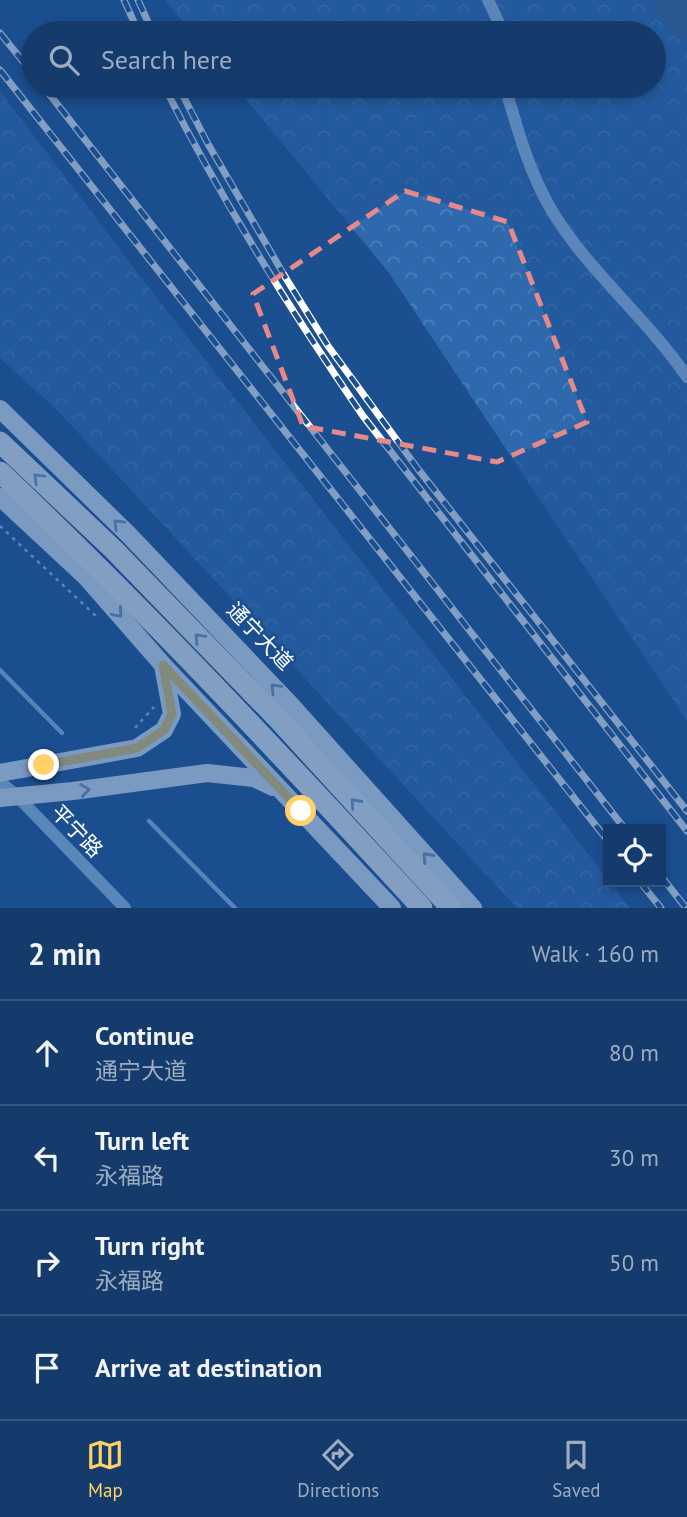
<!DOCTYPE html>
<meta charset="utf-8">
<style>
:root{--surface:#143b6b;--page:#1d4271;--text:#f1f3f6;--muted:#9dadc1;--line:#33557e;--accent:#ffd166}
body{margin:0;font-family:"PT Sans","Noto Sans SC",sans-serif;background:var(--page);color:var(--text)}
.controls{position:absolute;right:21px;bottom:21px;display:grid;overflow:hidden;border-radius:0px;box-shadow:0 4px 10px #0003}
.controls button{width:63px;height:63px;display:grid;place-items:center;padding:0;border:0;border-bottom:2px solid var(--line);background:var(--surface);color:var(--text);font:35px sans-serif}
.stop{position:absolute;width:21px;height:21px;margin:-16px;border:5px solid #ffd166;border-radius:50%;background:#fff}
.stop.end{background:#ffd166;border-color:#fff;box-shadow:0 2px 7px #0008}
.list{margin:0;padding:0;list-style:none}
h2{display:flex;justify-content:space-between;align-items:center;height:91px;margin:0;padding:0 28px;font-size:30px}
h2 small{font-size:23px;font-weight:400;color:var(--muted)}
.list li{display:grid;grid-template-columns:46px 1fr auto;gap:21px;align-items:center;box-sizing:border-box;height:105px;padding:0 28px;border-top:2px solid var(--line)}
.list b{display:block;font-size:26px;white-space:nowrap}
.list p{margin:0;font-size:23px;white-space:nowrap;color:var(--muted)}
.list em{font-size:23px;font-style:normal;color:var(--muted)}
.icon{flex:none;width:38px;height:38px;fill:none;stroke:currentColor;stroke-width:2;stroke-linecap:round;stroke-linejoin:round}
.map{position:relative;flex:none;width:687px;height:908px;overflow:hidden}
.search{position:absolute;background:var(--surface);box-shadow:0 4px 10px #0003;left:21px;right:21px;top:21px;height:77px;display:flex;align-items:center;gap:18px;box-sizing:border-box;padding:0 24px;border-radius:38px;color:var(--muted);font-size:26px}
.sheet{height:511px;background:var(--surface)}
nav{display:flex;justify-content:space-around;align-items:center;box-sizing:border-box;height:98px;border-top:2px solid var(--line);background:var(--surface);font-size:19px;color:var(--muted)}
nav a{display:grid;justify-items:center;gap:4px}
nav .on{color:var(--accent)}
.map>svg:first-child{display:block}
.park{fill:url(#park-crowns)}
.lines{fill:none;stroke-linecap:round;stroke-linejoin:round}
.stream{stroke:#9cc4f0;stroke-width:4.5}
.river{stroke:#3c6290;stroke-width:28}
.path{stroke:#a9c9ee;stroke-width:2.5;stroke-dasharray:3.5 5;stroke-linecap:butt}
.minor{stroke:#a9c9ee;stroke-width:12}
.major{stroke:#f0f6ff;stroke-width:18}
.highway{stroke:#fff;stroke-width:21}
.rail-casing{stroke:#fff;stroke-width:7}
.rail{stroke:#1b4f8f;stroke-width:4.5;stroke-dasharray:13;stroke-linecap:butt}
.oneway{stroke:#829ec1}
.oneway2{stroke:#7b9ac1}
.route{stroke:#ffd166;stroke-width:9}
.marked{fill:none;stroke:#e88989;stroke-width:5;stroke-dasharray:14 9;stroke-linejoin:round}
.labels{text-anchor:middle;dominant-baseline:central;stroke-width:5;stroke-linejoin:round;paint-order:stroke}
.street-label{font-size:21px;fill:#fff;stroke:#1b4f8f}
</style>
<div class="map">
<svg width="687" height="908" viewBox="0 0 687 908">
<defs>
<pattern id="park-crowns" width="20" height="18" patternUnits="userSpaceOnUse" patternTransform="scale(1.75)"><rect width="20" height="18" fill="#2e69ad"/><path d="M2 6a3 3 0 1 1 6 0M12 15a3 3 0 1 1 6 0" fill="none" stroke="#4d80b9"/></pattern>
</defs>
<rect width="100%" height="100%" fill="#1b4f8f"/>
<path class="park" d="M165,0h522v721l-298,-448 -154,-187h419v-53h-462z
M0,91l130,172 500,645h-113l-456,-494 -61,-56z"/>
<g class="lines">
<path class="stream" d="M0,670l62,63
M149,821l86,87"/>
<path class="river" d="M667,0l20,28"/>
<path class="path" d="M0,526l97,91
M135,728l19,-21"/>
<path class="minor" d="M488,0l10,21 2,12
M505,86c12,42 24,86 47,125 37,61 95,107 135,166
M0,782l17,14 108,112"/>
<path class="major" d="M0,409l128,125 162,170 183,204
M0,497l87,81 76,87 229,243
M0,773l137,-25 27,-18 8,-16 -9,-49
M0,798l73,-7 134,-18 47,5 19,9"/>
<path class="highway" d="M0,442l114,108 164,169 173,189
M0,472c147,139 285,287 422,436"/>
<g class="rail-casing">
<path id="rail" d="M124,0l15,33
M138,0l15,33
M0,33l33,41
M0,70l608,771
M43,86l582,743
M164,86c58,115 126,224 199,330l324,415
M178,86l30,58 79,136 41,66 90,123 269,342
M661,876l25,32
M640,882l21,26"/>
</g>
<use href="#rail" class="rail"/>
</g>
<defs><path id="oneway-chevron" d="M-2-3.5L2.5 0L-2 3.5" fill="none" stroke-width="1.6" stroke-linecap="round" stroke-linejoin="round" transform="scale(1.75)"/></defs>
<g class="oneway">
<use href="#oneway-chevron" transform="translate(38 478) rotate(-136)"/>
<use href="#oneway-chevron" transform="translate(199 638) rotate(-134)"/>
<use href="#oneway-chevron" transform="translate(355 803) rotate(-132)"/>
</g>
<g class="oneway2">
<use href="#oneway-chevron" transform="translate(118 524) rotate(-136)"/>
<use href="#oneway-chevron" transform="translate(118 613) rotate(49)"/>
<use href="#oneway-chevron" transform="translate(275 688) rotate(-134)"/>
<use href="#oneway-chevron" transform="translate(85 790) rotate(-8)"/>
<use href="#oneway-chevron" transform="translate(427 857) rotate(-132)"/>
</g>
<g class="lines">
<path class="route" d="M44,765l93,-17 27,-18 8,-16 -9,-49 138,146"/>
</g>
<path d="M0 0H687V908H0ZM405,191l103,31 79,200 -90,40 -194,-36 -50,-132z" fill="#1b4f8f" fill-opacity=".55" fill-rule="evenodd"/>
<path class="marked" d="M405,191l103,31 79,200 -90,40 -194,-36 -50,-132z"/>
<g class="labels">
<g class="street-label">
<text transform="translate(260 636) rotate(46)">通宁大道</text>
<text transform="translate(77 831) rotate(46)">平宁路</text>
</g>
</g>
</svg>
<div class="controls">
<button><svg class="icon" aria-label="locate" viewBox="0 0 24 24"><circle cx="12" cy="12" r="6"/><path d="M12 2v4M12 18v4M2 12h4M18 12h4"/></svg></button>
</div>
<div class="stop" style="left:301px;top:811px"></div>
<div class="stop end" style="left:44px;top:765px"></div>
<div class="search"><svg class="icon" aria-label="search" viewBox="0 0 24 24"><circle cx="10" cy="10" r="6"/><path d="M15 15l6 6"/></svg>Search here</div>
</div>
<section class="sheet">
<h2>2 min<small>Walk · 160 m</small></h2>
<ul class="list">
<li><svg class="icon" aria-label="ahead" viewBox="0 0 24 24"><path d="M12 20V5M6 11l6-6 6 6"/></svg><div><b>Continue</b><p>通宁大道</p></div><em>80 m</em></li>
<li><svg class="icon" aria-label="left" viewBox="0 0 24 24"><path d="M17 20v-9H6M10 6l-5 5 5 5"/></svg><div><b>Turn left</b><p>永福路</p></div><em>30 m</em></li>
<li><svg class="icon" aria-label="right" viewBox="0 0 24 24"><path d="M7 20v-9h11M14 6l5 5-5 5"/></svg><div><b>Turn right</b><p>永福路</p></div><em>50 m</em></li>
<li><svg class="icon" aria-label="arrive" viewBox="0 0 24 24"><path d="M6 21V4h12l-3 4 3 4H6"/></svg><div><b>Arrive at destination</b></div></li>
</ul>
</section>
<nav>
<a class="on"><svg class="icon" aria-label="map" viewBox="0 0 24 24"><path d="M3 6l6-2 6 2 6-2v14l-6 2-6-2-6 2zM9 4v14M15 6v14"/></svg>Map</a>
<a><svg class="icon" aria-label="directions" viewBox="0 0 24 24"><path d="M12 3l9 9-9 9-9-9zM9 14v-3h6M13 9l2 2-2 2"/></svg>Directions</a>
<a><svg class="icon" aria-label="saved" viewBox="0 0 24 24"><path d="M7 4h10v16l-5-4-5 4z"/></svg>Saved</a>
</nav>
